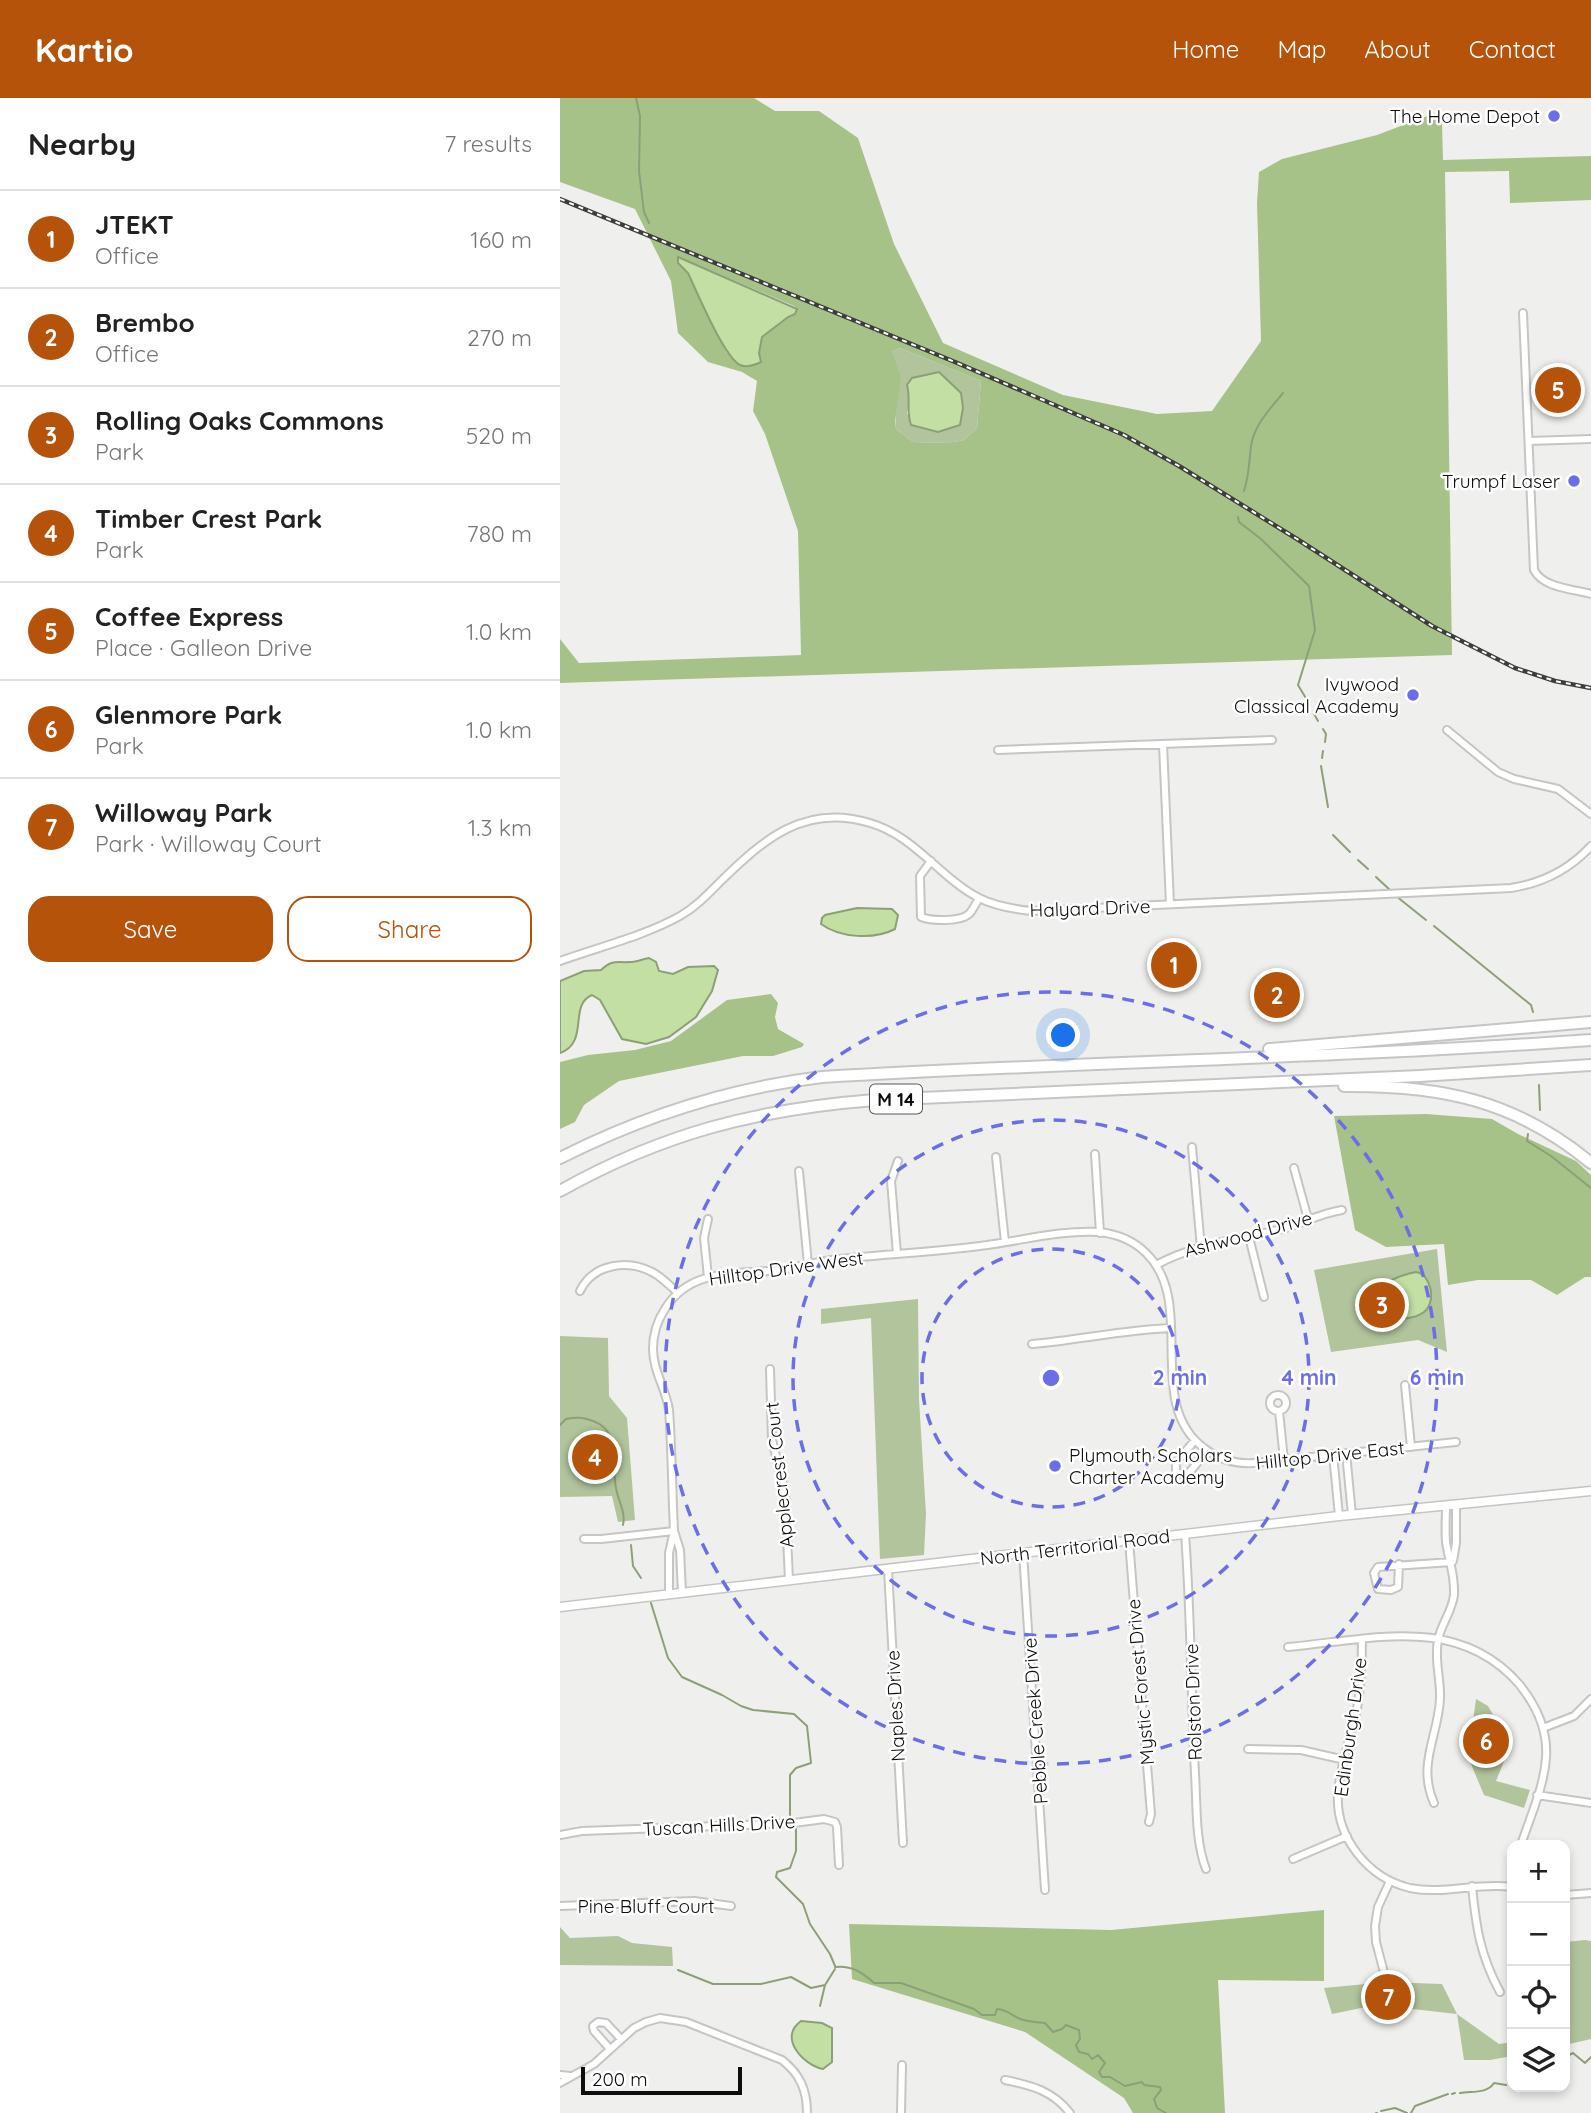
<!DOCTYPE html>
<meta charset="utf-8">
<style>
:root{--surface:#fff;--page:#f2f2f2;--text:#222;--muted:#767676;--line:#e0e0e0;--accent:#b45309}
body{margin:0;font-family:Quicksand,sans-serif;background:var(--page);color:var(--text)}
.controls{position:absolute;right:21px;bottom:21px;display:grid;overflow:hidden;border-radius:14px;box-shadow:0 4px 10px #0003}
.controls button{width:63px;height:63px;display:grid;place-items:center;padding:0;border:0;border-bottom:2px solid var(--line);background:var(--surface);color:var(--text);font:35px sans-serif}
.scale{position:absolute;left:21px;bottom:18px;width:161px;box-sizing:border-box;padding-left:7px;border:4px solid #0d0e0d;border-top:0;font-size:19px;line-height:24px;white-space:nowrap;color:#0d0e0d;-webkit-text-stroke:5px #fff;paint-order:stroke}
.you{position:absolute;left:504px;top:938px;width:24px;height:24px;margin:-18px;border:5px solid #fff;border-radius:50%;background:#1a73e8;box-shadow:0 0 0 10px #1a73e833}
.badge{display:grid;place-items:center;width:46px;height:46px;border-radius:50%;background:var(--accent);color:#fff;font-size:23px;font-weight:700}
.pin{position:absolute;translate:-50% -50%;border:4px solid #fff;box-shadow:0 2px 7px #0006}
.list{margin:0;padding:0;list-style:none}
h2{display:flex;justify-content:space-between;align-items:center;height:91px;margin:0;padding:0 28px;font-size:30px}
h2 small{font-size:23px;font-weight:400;color:var(--muted)}
.list li{display:grid;grid-template-columns:46px 1fr auto;gap:21px;align-items:center;box-sizing:border-box;height:98px;padding:0 28px;border-top:2px solid var(--line)}
.list b{display:block;font-size:26px;white-space:nowrap}
.list p{margin:0;font-size:23px;white-space:nowrap;color:var(--muted)}
.list em{font-size:23px;font-style:normal;color:var(--muted)}
.actions{display:flex;gap:14px;padding:21px 28px}
.actions a{flex:1;padding:16px 0;border:2px solid var(--accent);border-radius:21px;text-align:center;font-size:24px;color:var(--accent)}
.actions .main{background:var(--accent);color:#fff}
.icon{flex:none;width:38px;height:38px;fill:none;stroke:currentColor;stroke-width:2;stroke-linecap:round;stroke-linejoin:round}
.map{position:relative;flex:none;width:1031px;height:2015px;overflow:hidden}
header{display:flex;align-items:center;gap:42px;box-sizing:border-box;height:98px;padding:0 35px;background:var(--accent);color:#fff}
header strong{font-size:33px}
nav{display:flex;gap:38px;margin-inline-start:auto;font-size:24px}
main{display:flex}
aside{flex:1;background:var(--surface)}
.map>svg:first-child{display:block}
.green{fill:#b1c49c;fill-rule:evenodd}
.forest{fill:#a7c288;fill-rule:evenodd}
.water{fill:#c3dfa4;stroke:#8ca077;stroke-width:2}
.lines{fill:none;stroke-linecap:round;stroke-linejoin:round}
.stream{stroke:#8ca077;stroke-width:2}
.minor-casing{stroke:#c5c6c4;stroke-width:10}
.secondary-casing{stroke:#c5c6c4;stroke-width:11}
.motorway-casing{stroke:#c5c6c4;stroke-width:14}
.minor{stroke:#fff;stroke-width:6}
.secondary{stroke:#fff;stroke-width:8}
.motorway{stroke:#fff;stroke-width:10}
.rail-casing{stroke:#3c3d3c;stroke-width:4.5}
.rail{stroke:#fff;stroke-width:2;stroke-dasharray:5;stroke-linecap:butt}
.ring{fill:none;stroke:#6c6ee8;stroke-width:3.5;stroke-dasharray:12 9}
.poi-dot{fill:#6c6ee8;stroke:#fff;stroke-width:2.5}
.labels{text-anchor:middle;dominant-baseline:central;stroke-width:5;stroke-linejoin:round;paint-order:stroke}
.shield{fill:#fff;stroke:#565656;stroke-width:2}
.shield-label{font-size:18px;font-weight:bold;fill:#0d0e0d}
.poi-label{font-size:19px;fill:#0d0e0d;stroke:#fff;text-anchor:end}
.street-label{font-size:19px;fill:#0d0e0d;stroke:#fff}
.centre{fill:#6c6ee8;stroke:#fff;stroke-width:3.5}
.ring-label{font-size:21px;text-anchor:middle;font-weight:bold;fill:#6c6ee8;stroke:#fff;stroke-width:5;stroke-linejoin:round;paint-order:stroke}
</style>
<header>
<strong>Kartio</strong>
<nav><a>Home</a><a>Map</a><a>About</a><a>Contact</a></nav>
</header>
<main>
<aside>
<h2>Nearby<small>7 results</small></h2>
<ul class="list">
<li><span class="badge">1</span><div><b>JTEKT</b><p>Office</p></div><em>160 m</em></li>
<li><span class="badge">2</span><div><b>Brembo</b><p>Office</p></div><em>270 m</em></li>
<li><span class="badge">3</span><div><b>Rolling Oaks Commons</b><p>Park</p></div><em>520 m</em></li>
<li><span class="badge">4</span><div><b>Timber Crest Park</b><p>Park</p></div><em>780 m</em></li>
<li><span class="badge">5</span><div><b>Coffee Express</b><p>Place · Galleon Drive</p></div><em>1.0 km</em></li>
<li><span class="badge">6</span><div><b>Glenmore Park</b><p>Park</p></div><em>1.0 km</em></li>
<li><span class="badge">7</span><div><b>Willoway Park</b><p>Park · Willoway Court</p></div><em>1.3 km</em></li>
</ul>
<div class="actions"><a class="main">Save</a><a>Share</a></div>
</aside>
<div class="map">
<svg width="1031" height="2015" viewBox="0 0 1031 2015">
<rect width="100%" height="100%" fill="#eff0ee"/>
<path class="green" d="M340,250l81,33 -4,47 -13,12 -16,3 -35,-1 -17,-13 -4,-77zM347,287l56,23 -3,17 -22,7 -31,-18 3,-15z
M877,1151l10,103 -29,-12 -87,12 -17,-82z
M358,1201l1,100 7,115 -2,41 -44,4 -9,-241 -50,6v-15z
M0,1238l48,2 1,58 18,22 8,102 -17,2 -6,-26 -52,1z
M916,1601l12,7 11,19 6,34 -9,22 34,9 -6,18 -40,-13 -16,-38z
M0,1829l10,11 48,-2 14,7 40,4 1,19 -113,-1z
M1025,1842l6,1v98l-26,6v-103z
M826,1884l56,2 15,30 42,30 13,-2v14l-22,4h-26l-7,-46 -81,-9 -44,9 -8,-26z"/>
<path class="forest" d="M0,0h194l21,13h44l39,27 36,106 49,99 120,52 94,19 55,-3 49,-70 -4,-138 2,-31 23,-13 95,-24 58,-22 7,11 1,36 148,-4v44l-81,3 -1,-32 -64,1 7,483 -892,28v-44l19,24 222,-8 -3,-124 -33,-97 -12,-23 4,-30 -15,-9 -34,-10 -30,-29 -7,-52 -36,-72 -75,-27zM126,162l108,46 3,3 -2,5 -7,3 -26,20 -3,16h-32l-39,-80zM340,250l81,33 -4,47 -13,12 -16,3 -35,-1 -17,-13 -1,-9 6,-42 -9,-26z
M211,896l7,9 -3,14 3,12 26,15 -2,3 -29,9h-30l-124,25 -35,24 -9,17 -15,7v-67l28,-7 47,-5 36,-9 56,-41z
M866,1016l66,5 26,15 58,27 15,14v102h-6l-28,18 -26,-15h-53l-30,5 -4,-41 -58,3 -31,-17 -21,-114z
M764,1812v71l-106,-1 7,133h-92l-9,-15 -99,-66 -173,-53 -3,-55 262,6z"/>
<path class="water" d="M118,159l119,52 -2,5 -7,3 -26,20 -3,16 2,9c-6,3 -14,6 -21,3 -16,-8 -43,-73 -52,-92l-10,-10z
M379,274l22,21 2,15 -3,17 -22,7 -27,-7c-5,-15 0,-25 -4,-40l5,-7z
M297,810l35,1 6,6 -3,14c-21,11 -55,9 -74,-5l1,-6 3,-3z
M89,860l7,4 3,9 14,3 15,-7 26,-1 4,4 -6,21 -16,26 -27,20 -23,7 -24,-5 -22,-39 -8,-5c-24,10 -2,47 -32,58v-72l24,-10 17,-1c11,-11 16,-7 29,-8 7,0 12,-3 19,-4z
M856,1174c15,2 21,30 8,40 -9,7 -27,8 -38,7 -4,-5 -12,-11 -14,-18 -4,-15 33,-27 44,-29z
M241,1923l21,2 10,5v34l-9,7c-18,-3 -46,-31 -22,-48z"/>
<g class="lines">
<path class="stream" d="M76,0l4,18 -1,55 5,41 5,11
M684,393c5,-15 5,-29 7,-45 3,-21 19,-37 32,-53
M678,419l1,5 22,17 48,47 6,44 -17,55 12,20
M754,616l4,7
M763,631l3,5 -1,8
M762,660l1,-7
M761,668l7,41
M773,737l17,17
M798,762l10,9
M816,779l14,13
M836,798l30,24
M874,828l97,79 2,7
M979,987l1,25
M968,1036l-1,7 24,15 40,32
M0,1327l6,-6c10,-2 17,-2 27,2 29,10 18,43 23,67 2,13 10,24 7,37
M71,1447l2,21 8,12
M91,1505l17,55 14,19 40,18 19,11 12,4 41,4 13,12 4,37 -15,5 -6,7v41
M236,1731v22l-6,17 -13,4 -1,5 27,27 7,20 20,30 5,12
M275,1869c17,-2 28,6 39,16h27l73,26 8,6h13l2,-6c11,1 14,6 23,10 9,3 16,3 25,4l8,9 9,-3 4,-4 13,5 1,9 -4,6 3,7 9,2 4,5 6,-4 7,8 -6,9 3,5h8l15,9 17,-4 2,3 16,2 1,3 -7,9 3,9 9,5
M118,1872l35,14h48l30,-7 20,11 14,-3
M260,1908l5,-21 10,-16
M1005,1959l8,-4 12,10 6,-6
M900,1995c12,-2 27,1 34,-10l12,2
M892,1996l3,-1
M821,2013l14,-3 12,5
M816,2015h1
M851,2015l4,-7 33,-12"/>
<g class="minor-casing">
<path id="minor" d="M963,215l11,257c9,18 39,19 57,24
M969,343l62,-2
M887,632l51,42 16,7 44,10 33,25
M603,646l7,160
M438,652l274,-10
M371,763l-11,15 1,41c11,4 39,5 48,-3 4,-4 7,-11 10,-16
M0,863c39,-14 84,-25 120,-45 16,-9 28,-22 41,-35 43,-42 84,-78 149,-58 45,13 69,54 109,75 16,8 34,11 52,13l480,-23c32,-5 58,-18 80,-42
M632,1049l9,101
M535,1056l5,79
M436,1059l9,85
M734,1070l14,51
M239,1073l9,93
M148,1121l-4,19 4,39
M689,1139l15,60
M337,1156l-6,-73 7,-20
M596,1167c40,-22 86,-26 130,-37 19,-6 36,-15 56,-18
M20,1193c13,-27 47,-32 72,-19 10,5 18,14 26,21
M472,1246c46,-4 91,-14 138,-16
M210,1271l2,71 13,52 4,88
M845,1287l6,62
M710 1305a8 8 0 1 1 16 0a8 8 0 1 1-16 0Z
M719,1313l5,49
M635,1342l-19,23v9l8,3 4,-1 19,-23
M786,1355l6,62
M773,1356l6,62
M625,1436c6,80 6,160 10,240 2,30 0,67 11,95
M24,1441h17l73,-8
M569,1443l22,273 -2,8
M463,1455l22,337
M893,1463l3,-18v-39
M839,1466l-1,23 -7,3 -13,-1 -4,-16 4,-6 74,-5
M328,1471l15,274
M122,1495l-2,-43 -6,-19c-2,-40 -2,-81 -5,-121 -3,-21 -16,-39 -16,-61 0,-14 4,-28 12,-40 9,-15 24,-26 41,-31 23,-7 49,-5 73,-8 18,-2 35,-8 52,-10 54,-6 109,-8 163,-16 34,-5 70,-14 105,-12 18,2 34,8 47,21 52,50 -3,150 58,195 14,11 31,16 49,15l203,-21
M109,1496v-41l5,-22
M802,1541c0,23 -1,47 -5,70 -6,28 -17,56 -19,84 -3,44 30,85 72,95 34,7 68,-6 102,-1
M728,1549c81,-7 169,-34 231,37 17,21 29,47 27,74 -2,29 -16,59 -25,87
M983,1630l31,-12 17,-17
M688,1651l53,1 44,10
M977,1697l54,8
M874,1705c-17,-39 4,-66 6,-104 1,-20 -6,-39 -2,-59 3,-16 14,-28 16,-45 1,-21 -5,-33 -8,-53 -1,-12 0,-25 0,-37
M0,1737l22,-4 212,-8 30,-4 11,3 2,5 2,38
M733,1761l54,-23
M912,1788c4,41 8,69 28,106
M1005,1797l26,-2
M0,1808l134,-5 37,5
M825,1919l2,-33 -11,-42 -1,-16 3,-19 12,-26
M50,1951l-16,-18 -1,-5 5,-4 8,1 15,16
M0,1977l11,1
M445,1982c26,5 48,11 65,33
M0,1985l34,-19 40,-36 12,-6 14,-4 26,4 96,38c18,14 25,30 25,53
M341,2015l1,-48"/>
</g>
<g class="secondary-casing">
<path id="secondary" d="M0,1509l779,-91 252,-25"/>
</g>
<g class="motorway-casing">
<path id="motorway" d="M709,951l322,-27
M784,988c96,-1 171,14 247,77
M0,1060c83,-42 170,-70 262,-81 256,-15 513,-19 769,-37
M0,1093c103,-58 198,-82 315,-91l545,-24 171,-11"/>
</g>
<use href="#minor" class="minor"/>
<use href="#secondary" class="secondary"/>
<use href="#motorway" class="motorway"/>
<g class="rail-casing">
<path id="rail" d="M0,101l395,163 169,73 55,31 118,73 135,87 83,42 40,13 36,7"/>
</g>
<use href="#rail" class="rail"/>
</g>
<g class="ring">
<circle cx="491" cy="1280" r="129"/>
<circle cx="491" cy="1280" r="258"/>
<circle cx="491" cy="1280" r="386"/>
</g>
<g class="poi-dot">
<circle cx="994" cy="18" r="7"/>
<circle cx="1014" cy="383" r="7"/>
<circle cx="853" cy="597" r="7"/>
<circle cx="495" cy="1368" r="7"/>
</g>
<g class="labels">
<rect class="shield" x="310" y="986.5" width="52" height="29" rx="5"/>
<g class="shield-label">
<text x="336" y="1001">M 14</text>
</g>
<g class="poi-label">
<text x="980" y="18">The Home Depot</text>
<text x="1000" y="383">Trumpf Laser</text>
<text x="839" y="586">Ivywood<tspan x="839" dy="22">Classical Academy</tspan></text>
<text x="509" y="1357" text-anchor="start">Plymouth Scholars<tspan x="509" dy="22">Charter Academy</tspan></text>
</g>
<g class="street-label">
<text transform="translate(530 810) rotate(-2)">Halyard Drive</text>
<text transform="translate(688 1136) rotate(-15)">Ashwood Drive</text>
<text transform="translate(226 1170) rotate(-8)">Hilltop Drive West</text>
<text transform="translate(770 1357) rotate(-6)">Hilltop Drive East</text>
<text transform="translate(219 1377) rotate(-96)">Applecrest Court</text>
<text transform="translate(515 1449) rotate(-7)">North Territorial Road</text>
<text transform="translate(580 1584) rotate(-95)">Mystic Forest Drive</text>
<text transform="translate(633 1604) rotate(-92)">Rolston Drive</text>
<text transform="translate(335 1608) rotate(-93)">Naples Drive</text>
<text transform="translate(475 1623) rotate(-94)">Pebble Creek Drive</text>
<text transform="translate(790 1629) rotate(-82)">Edinburgh Drive</text>
<text transform="translate(159 1727) rotate(-3)">Tuscan Hills Drive</text>
<text x="86" y="1808">Pine Bluff Court</text>
</g>
</g>
<circle cx="491" cy="1280" r="10" class="centre"/>
<g class="ring-label">
<text x="620" y="1287">2 min</text>
<text x="749" y="1287">4 min</text>
<text x="877" y="1287">6 min</text>
</g>
</svg>
<div class="controls">
<button>+</button>
<button>−</button>
<button><svg class="icon" aria-label="locate" viewBox="0 0 24 24"><circle cx="12" cy="12" r="6"/><path d="M12 2v4M12 18v4M2 12h4M18 12h4"/></svg></button>
<button><svg class="icon" aria-label="layers" viewBox="0 0 24 24"><path d="M12 4l9 5-9 5-9-5zM3 14l9 5 9-5"/></svg></button>
</div>
<div class="scale">200 m</div>
<div class="you"></div>
<div class="pin badge" style="left:614px;top:867px">1</div>
<div class="pin badge" style="left:717px;top:897px">2</div>
<div class="pin badge" style="left:822px;top:1207px">3</div>
<div class="pin badge" style="left:35px;top:1359px">4</div>
<div class="pin badge" style="left:998px;top:292px">5</div>
<div class="pin badge" style="left:926px;top:1643px">6</div>
<div class="pin badge" style="left:828px;top:1899px">7</div>
</div>
</main>
